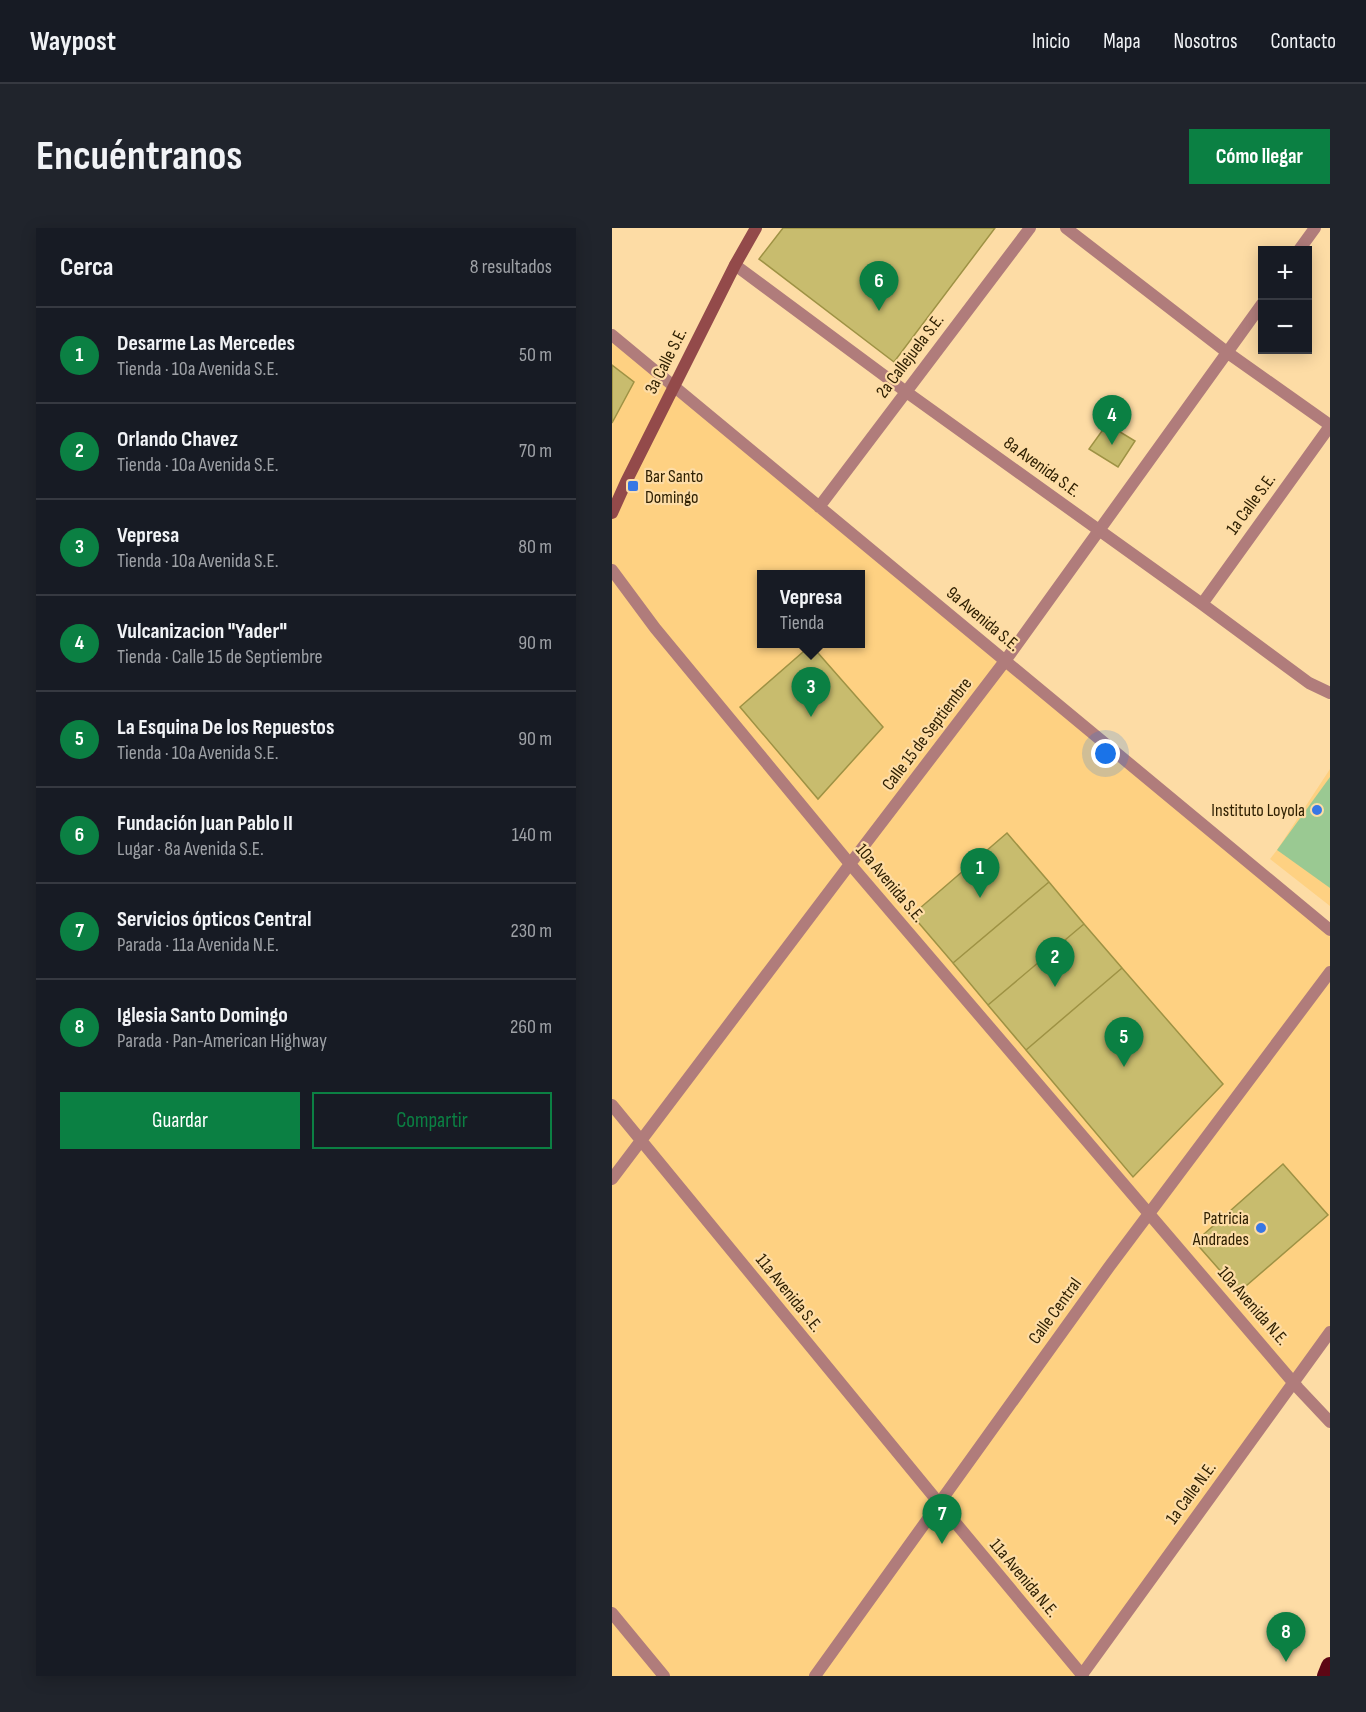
<!DOCTYPE html>
<html lang="es">
<meta charset="utf-8">
<style>
:root{--surface:#171b24;--page:#20242c;--text:#f1f3f6;--muted:#9ea1a6;--line:#363941;--accent:#0b8043}
body{margin:0;font-family:"Sofia Sans Condensed",sans-serif;background:var(--page);color:var(--text)}
.controls{position:absolute;right:18px;top:18px;display:grid;overflow:hidden;border-radius:0px;box-shadow:0 3px 15px #0003}
.controls button{width:54px;height:54px;display:grid;place-items:center;padding:0;border:0;border-bottom:2px solid var(--line);background:var(--surface);color:var(--text);font:30px sans-serif}
.you{position:absolute;left:494px;top:526px;width:21px;height:21px;margin:-15px;border:4px solid #fff;border-radius:50%;background:#1a73e8;box-shadow:0 0 0 9px #1a73e833}
.badge{display:grid;place-items:center;width:39px;height:39px;border-radius:50%;background:var(--accent);color:#fff;font-size:20px;font-weight:700}
.pin{position:absolute;translate:-50% -50px;filter:drop-shadow(0 2px 3px #0008)}
.pin::after{content:'';position:absolute;top:32px;width:21px;height:18px;background:inherit;clip-path:polygon(0 0,100% 0,50% 100%)}
.popup{position:absolute;left:145px;top:342px;width:108px;height:78px;box-sizing:border-box;display:grid;place-content:center;border-radius:0px;background:var(--surface);filter:drop-shadow(0 2px 4px #0005);font-size:20px;white-space:nowrap;color:var(--muted)}
.popup b{font-size:22px;color:var(--text)}
.popup::after{content:'';position:absolute;left:50%;top:100%;margin-left:-12px;border:12px solid transparent;border-top-color:var(--surface)}
.list{margin:0;padding:0;list-style:none}
h2{display:flex;justify-content:space-between;align-items:center;height:78px;margin:0;padding:0 24px;font-size:26px}
h2 small{font-size:20px;font-weight:400;color:var(--muted)}
.list li{display:grid;grid-template-columns:39px 1fr auto;gap:18px;align-items:center;box-sizing:border-box;height:96px;padding:0 24px;border-top:2px solid var(--line)}
.list b{display:block;font-size:22px;white-space:nowrap}
.list p{margin:0;font-size:20px;white-space:nowrap;color:var(--muted)}
.list em{font-size:20px;font-style:normal;color:var(--muted)}
.actions{display:flex;gap:12px;padding:18px 24px}
.actions a{flex:1;padding:14px 0;border:2px solid var(--accent);border-radius:0px;text-align:center;font-size:21px;color:var(--accent)}
.actions .main{background:var(--accent);color:#fff}
.map{position:relative;flex:none;width:718px;height:1448px;overflow:hidden;border-radius:0px}
header{display:flex;align-items:center;gap:36px;box-sizing:border-box;height:84px;padding:0 30px;background:var(--surface);border-bottom:2px solid var(--line)}
header strong{font-size:28px}
nav{display:flex;gap:33px;margin-inline-start:auto;font-size:21px}
.intro{display:flex;align-items:center;justify-content:space-between;box-sizing:border-box;height:144px;padding:0 36px}
h1{margin:0;font-size:42px}
.button{padding:15px 27px;border-radius:0px;background:var(--accent);color:#fff;font-size:21px;font-weight:700}
main{display:flex;gap:36px;padding:0 36px}
aside{flex:1;background:var(--surface);border-radius:0px;box-shadow:0 3px 15px #0003}
.map>svg:first-child{display:block}
.built{fill:#fed182;fill-rule:evenodd}
.green{fill:#9ac992}
.building{fill:#c8bc6e;stroke:#9e9244;stroke-width:1.5}
.lines{fill:none;stroke-linecap:round;stroke-linejoin:round}
.street{stroke:#b07c7b;stroke-width:12}
.secondary{stroke:#934a4a;stroke-width:12}
.highway{stroke:#5d0614;stroke-width:18}
.poi-dot{fill:#3877e5;stroke:#fddca5;stroke-width:2}
.labels{text-anchor:middle;dominant-baseline:central;stroke-width:4.5;stroke-linejoin:round;paint-order:stroke}
.street-label{font-size:18px;fill:#2f2002;stroke:#fddca5}
.poi-label{font-size:18px;fill:#2f2002;stroke:#fddca5;text-anchor:end}
</style>
<header>
<strong>Waypost</strong>
<nav><a>Inicio</a><a>Mapa</a><a>Nosotros</a><a>Contacto</a></nav>
</header>
<div class="intro"><h1>Encuéntranos</h1><a class="button">Cómo llegar</a></div>
<main>
<aside>
<h2>Cerca<small>8 resultados</small></h2>
<ul class="list">
<li><span class="badge">1</span><div><b>Desarme Las Mercedes</b><p>Tienda · 10a Avenida S.E.</p></div><em>50 m</em></li>
<li><span class="badge">2</span><div><b>Orlando Chavez</b><p>Tienda · 10a Avenida S.E.</p></div><em>70 m</em></li>
<li><span class="badge">3</span><div><b>Vepresa</b><p>Tienda · 10a Avenida S.E.</p></div><em>80 m</em></li>
<li><span class="badge">4</span><div><b>Vulcanizacion &quot;Yader&quot;</b><p>Tienda · Calle 15 de Septiembre</p></div><em>90 m</em></li>
<li><span class="badge">5</span><div><b>La Esquina De los Repuestos</b><p>Tienda · 10a Avenida S.E.</p></div><em>90 m</em></li>
<li><span class="badge">6</span><div><b>Fundación Juan Pablo II</b><p>Lugar · 8a Avenida S.E.</p></div><em>140 m</em></li>
<li><span class="badge">7</span><div><b>Servicios ópticos Central</b><p>Parada · 11a Avenida N.E.</p></div><em>230 m</em></li>
<li><span class="badge">8</span><div><b>Iglesia Santo Domingo</b><p>Parada · Pan-American Highway</p></div><em>260 m</em></li>
</ul>
<div class="actions"><a class="main">Guardar</a><a>Compartir</a></div>
</aside>
<div class="map">
<svg width="718" height="1448" viewBox="0 0 718 1448">
<rect width="100%" height="100%" fill="#fddca5"/>
<path class="built" d="M0,107l718,595v406l-249,340h-469zM150,346h98v70h-98z
M718,541v137l-60,-47 7,-9z"/>
<path class="green" d="M718,549v111l-53,-38z"/>
<path class="building" d="M171,0h212l-101,134 -135,-103z
M0,137l22,17 -22,41z
M495,196l28,17 -17,26 -29,-18z
M199,417l72,82 -65,72 -78,-92z
M395,605l42,49 -96,81 -41,-48z
M437,654l35,42 -96,81 -35,-42z
M472,696l38,44 -96,82 -38,-45z
M510,740l101,116 -90,93 -107,-127z
M671,936l45,51 -89,77 -44,-50z"/>
<g class="lines">
<path class="street" d="M454,0l162,125 102,72
M687,22l16,-22
M123,37l170,126 297,213 107,79 21,10
M0,107l718,595
M207,279l211,-279
M0,342l43,58 195,236 448,524 32,34
M590,376l128,-178
M0,877l327,398 144,173
M0,951l238,-315 155,-203 257,-357
M0,1385l52,63
M203,1448l294,-409 221,-295
M469,1448l249,-344"/>
<path class="secondary" d="M0,285l14,-31 109,-217 21,-37"/>
<path class="highway" d="M714,1448l4,-10"/>
</g>
<g class="poi-dot">
<rect x="15" y="252" width="12" height="12" rx="3"/>
<circle cx="705" cy="582" r="6"/>
<circle cx="649" cy="1000" r="6"/>
</g>
<g class="labels">
<g class="street-label">
<text transform="translate(298 128) rotate(-53)">2a Callejuela S.E.</text>
<text transform="translate(54 133) rotate(-63)">3a Calle S.E.</text>
<text transform="translate(430 239) rotate(36)">8a Avenida S.E.</text>
<text transform="translate(639 276) rotate(-54)">1a Calle S.E.</text>
<text transform="translate(371 391) rotate(40)">9a Avenida S.E.</text>
<text transform="translate(315 506) rotate(-53)">Calle 15 de Septiembre</text>
<text transform="translate(278 655) rotate(50)">10a Avenida S.E.</text>
<text transform="translate(177 1065) rotate(51)">11a Avenida S.E.</text>
<text transform="translate(641 1078) rotate(49)">10a Avenida N.E.</text>
<text transform="translate(443 1083) rotate(-54)">Calle Central</text>
<text transform="translate(579 1265) rotate(-54)">1a Calle N.E.</text>
<text transform="translate(412 1350) rotate(50)">11a Avenida N.E.</text>
</g>
<g class="poi-label">
<text x="33" y="248" text-anchor="start">Bar Santo<tspan x="33" dy="21">Domingo</tspan></text>
<text x="693" y="582">Instituto Loyola</text>
<text x="637" y="990">Patricia<tspan x="637" dy="21">Andrades</tspan></text>
</g>
</g>
</svg>
<div class="controls">
<button>+</button>
<button>−</button>
</div>
<div class="you"></div>
<div class="pin badge" style="left:368px;top:670px">1</div>
<div class="pin badge" style="left:443px;top:759px">2</div>
<div class="pin badge" style="left:199px;top:489px">3</div>
<div class="popup"><b>Vepresa</b>Tienda</div>
<div class="pin badge" style="left:500px;top:217px">4</div>
<div class="pin badge" style="left:512px;top:839px">5</div>
<div class="pin badge" style="left:267px;top:83px">6</div>
<div class="pin badge" style="left:330px;top:1316px">7</div>
<div class="pin badge" style="left:674px;top:1434px">8</div>
</div>
</main>
